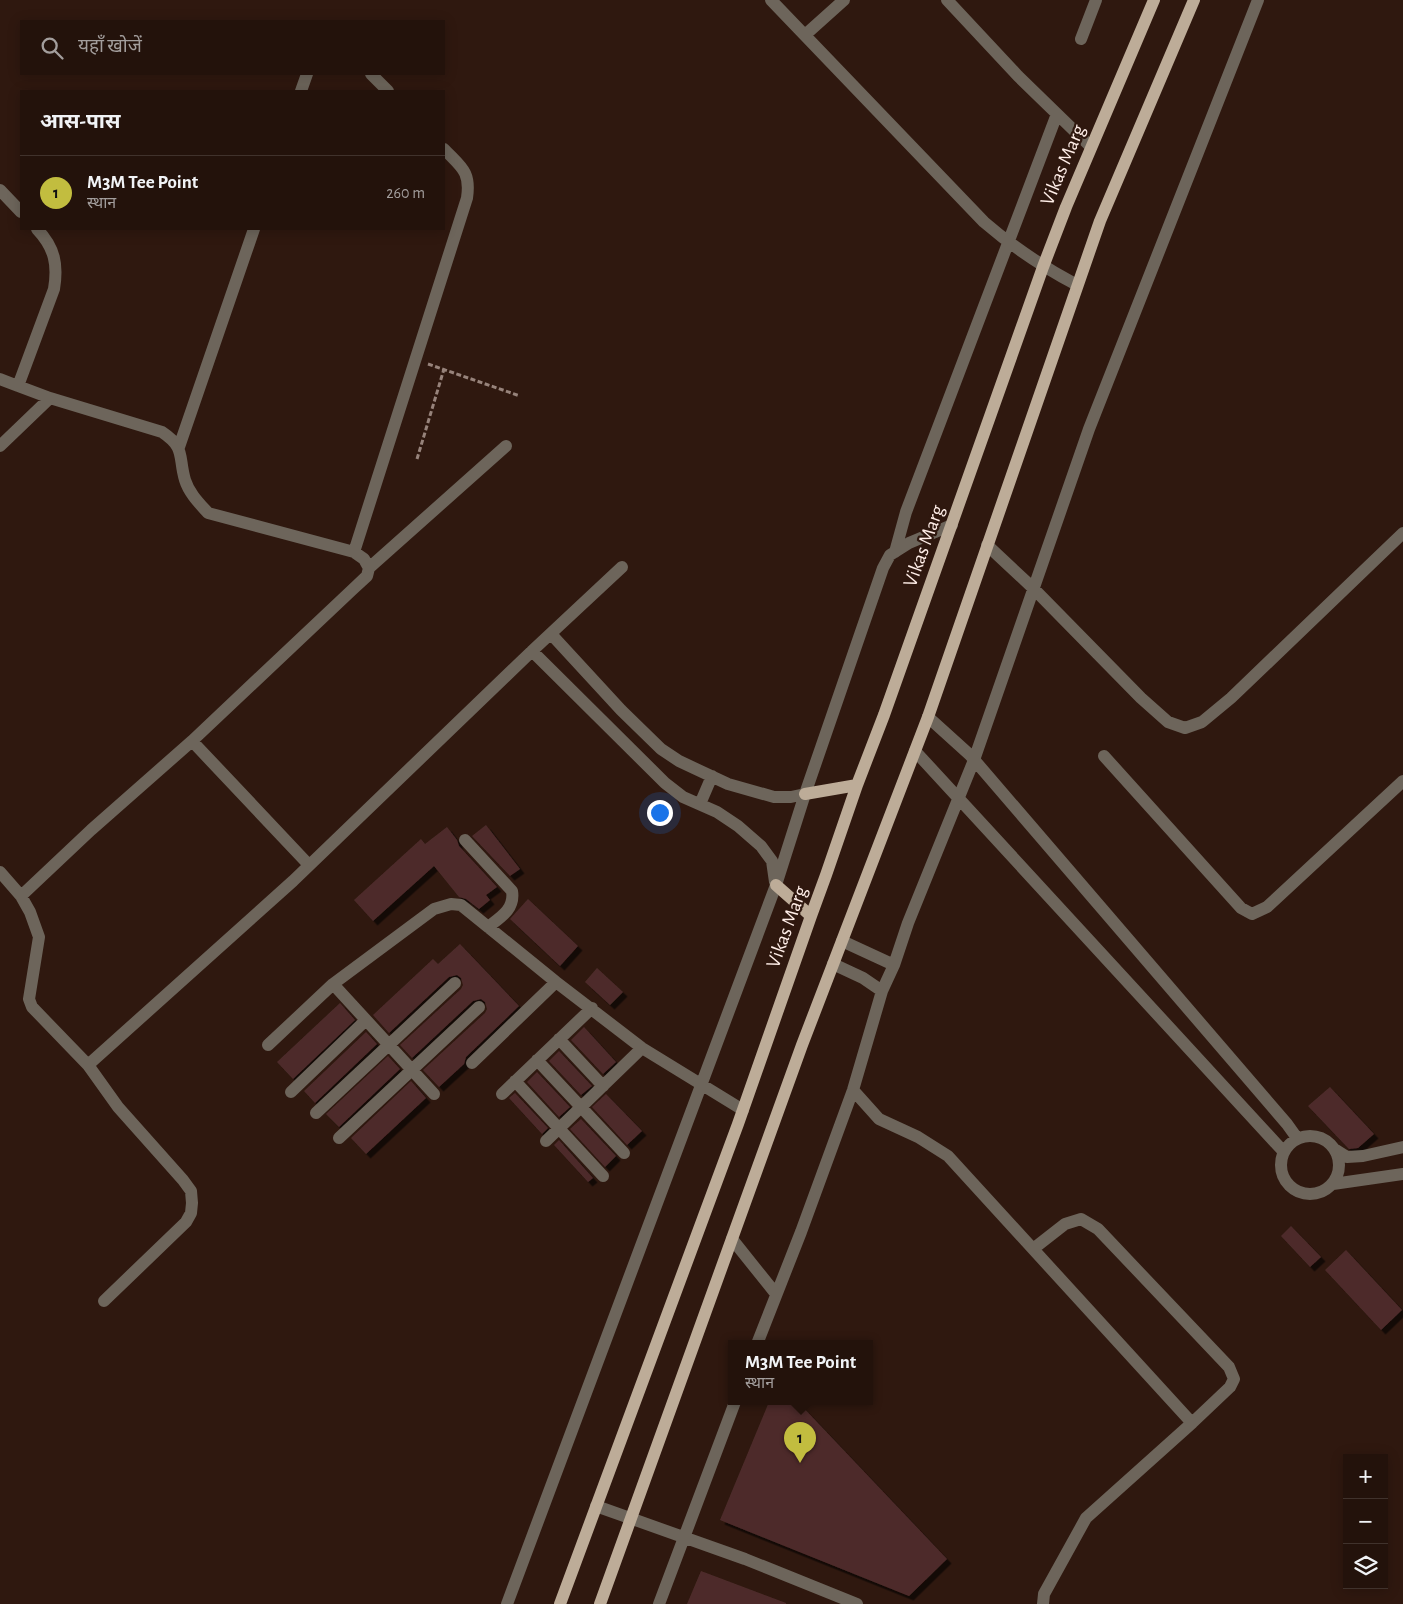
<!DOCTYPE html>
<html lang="hi">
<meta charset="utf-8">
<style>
:root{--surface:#23120b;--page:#2b1b14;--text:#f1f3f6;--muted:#a39e9d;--line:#40322c;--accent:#c2bd3f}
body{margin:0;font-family:"Alegreya Sans","Noto Sans Devanagari",sans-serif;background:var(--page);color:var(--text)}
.controls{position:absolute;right:15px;bottom:15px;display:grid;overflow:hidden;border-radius:0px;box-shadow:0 2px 12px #0003}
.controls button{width:45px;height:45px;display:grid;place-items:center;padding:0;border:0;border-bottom:1px solid var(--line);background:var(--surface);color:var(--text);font:25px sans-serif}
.you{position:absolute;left:659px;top:812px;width:18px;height:18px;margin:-12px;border:4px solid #fff;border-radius:50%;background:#1a73e8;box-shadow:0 0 0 8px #1a73e833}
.badge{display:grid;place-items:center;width:32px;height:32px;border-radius:50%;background:var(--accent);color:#111;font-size:16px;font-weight:700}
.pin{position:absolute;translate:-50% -41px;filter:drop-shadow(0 1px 2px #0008)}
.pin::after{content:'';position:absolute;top:26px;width:18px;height:15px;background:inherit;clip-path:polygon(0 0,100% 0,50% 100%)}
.popup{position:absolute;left:728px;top:1340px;width:145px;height:65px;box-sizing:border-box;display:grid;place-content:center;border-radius:0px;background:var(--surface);filter:drop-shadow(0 1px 4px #0005);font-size:16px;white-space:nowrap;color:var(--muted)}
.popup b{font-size:19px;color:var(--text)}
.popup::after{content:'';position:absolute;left:50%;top:100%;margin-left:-10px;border:10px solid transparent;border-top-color:var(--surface)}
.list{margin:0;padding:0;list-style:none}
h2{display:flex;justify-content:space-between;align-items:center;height:65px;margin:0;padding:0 20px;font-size:21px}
h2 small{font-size:16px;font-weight:400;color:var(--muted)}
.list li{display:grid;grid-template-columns:32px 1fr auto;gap:15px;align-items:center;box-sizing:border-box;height:75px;padding:0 20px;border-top:1px solid var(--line)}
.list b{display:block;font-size:19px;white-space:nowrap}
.list p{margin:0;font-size:16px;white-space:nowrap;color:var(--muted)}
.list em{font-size:16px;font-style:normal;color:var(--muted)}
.icon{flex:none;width:28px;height:28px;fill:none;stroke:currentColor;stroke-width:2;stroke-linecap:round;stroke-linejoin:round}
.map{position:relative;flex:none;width:1403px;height:1604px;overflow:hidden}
.search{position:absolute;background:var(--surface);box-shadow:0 2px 12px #0003;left:20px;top:20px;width:425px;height:55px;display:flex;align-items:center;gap:12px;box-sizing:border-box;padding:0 18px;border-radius:0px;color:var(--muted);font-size:19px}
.panel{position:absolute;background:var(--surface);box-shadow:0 2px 12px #0003;left:20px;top:90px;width:425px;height:140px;border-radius:0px}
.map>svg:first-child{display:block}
.building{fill:#4d2c2b;filter:url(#shadow)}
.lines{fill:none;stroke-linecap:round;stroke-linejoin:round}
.path{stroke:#97837b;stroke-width:3;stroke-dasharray:5 2.5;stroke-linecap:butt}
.minor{stroke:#6d655b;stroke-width:12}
.major{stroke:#bdac98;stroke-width:12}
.labels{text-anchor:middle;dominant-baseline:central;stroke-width:4.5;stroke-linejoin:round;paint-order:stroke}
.street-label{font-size:20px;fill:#ffeee8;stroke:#2f180f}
</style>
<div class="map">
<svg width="1403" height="1604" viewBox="0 0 1403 1604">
<defs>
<filter id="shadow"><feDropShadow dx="4.5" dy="4.5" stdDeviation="0" flood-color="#0009"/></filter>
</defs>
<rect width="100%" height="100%" fill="#2f180f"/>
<path class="building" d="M486,825l34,44 -10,7 -38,-40z
M447,827l10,13 2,6 38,41 -11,8 4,5 -11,9 -13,-10 -7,-2 -25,-31 -61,55 -19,-21 67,-61 4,5z
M528,899l50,47 -18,20 -50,-47z
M460,944l59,62 -53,51 -2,7 -25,23 -16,-17 62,-57 2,-4 -2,-7 -4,-3 -8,2 -61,57 -12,-13 61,-56 2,-4 -2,-7 -4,-3 -8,2 -60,56 -16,-18 60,-56 5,5z
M597,968l26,24 -13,13 -25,-23z
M340,1003l15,17 -62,59 -16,-17z
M584,1027l32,35 -13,12 -32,-34z
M366,1032l11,12 -62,59 -11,-12z
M559,1051l33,35 -11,9 -32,-34z
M388,1056l12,13 -61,58 -13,-13z
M537,1072l33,35 -11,10 -32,-35z
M411,1081l15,17 -60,56 -15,-16z
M1330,1087l44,47 -16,14 -9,1 -3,-3 -38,-40z
M515,1093l33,35 -6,6 -33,-36z
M606,1094l36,37 -15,14 -35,-38z
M581,1119l35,37 -11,11 -35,-38z
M559,1140l34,38 -5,4 -34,-37z
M1291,1226l30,31 -11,10 -29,-31z
M1346,1250l56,60 -21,20 -56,-60z
M769,1402h29l149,157 -38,37 -189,-76z
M701,1571l85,32v1h-99z"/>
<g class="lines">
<path class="path" d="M428,364l92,32
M417,459l27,-90"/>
<path class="minor" d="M771,0l213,222c30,26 59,45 93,63
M947,0l71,76 73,71
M805,35l39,-35
M1081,39l15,-39
M371,74l17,17
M301,91l6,-17
M0,190l21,22
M0,379l18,7
M0,446l50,-48
M179,447l75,-218
M987,545l46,43 108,110 27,24 17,6 17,-6 29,-24 172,-165
M354,552l113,-354c4,-27 -6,-31 -23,-49
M895,552l11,-40 151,-398
M369,568l137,-122
M551,634l70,76 40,39 18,12 49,23 46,13h17l14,-3
M532,651l133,132 18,14 34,15 21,14 23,20 11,15 3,21
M928,717l42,38 317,369 10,14
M192,741l117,124
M915,751l368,400
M1104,756l137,152 11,6 15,-7 136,-126
M700,804l12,-28
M465,840l47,51c3,18 -11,26 -24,36
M0,872l21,24 9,16 9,25 -10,62 3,8 56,58 30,42 65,73 8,11 1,12 -1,10 -5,9 -82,79
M21,896l70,-66 101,-89 160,-151 15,-14 2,-8 -5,-9 -10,-7 -146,-39c-9,-10 -19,-20 -23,-33 -7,-24 1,-32 -23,-48l-112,-34 -32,-12 36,-97c4,-24 1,-41 -17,-60
M842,941l52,24 14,-42 66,-163 115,-331 169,-429
M333,984l101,110
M882,991l12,-26
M559,1039l44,47
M268,1045l65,-61 101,-75 17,-5 10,1 95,77 86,66 101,62
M537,1060l87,93
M472,1063l84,-81
M88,1065l205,-184 239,-230 90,-84
M515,1081l88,95
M853,1090l26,29 39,18 30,19 244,267 -106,95 -42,76 -1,10
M291,1092l75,-72
M502,1094l90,-86
M316,1113l139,-130
M1281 1165a29 29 0 1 1 58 0a29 29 0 1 1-58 0Z
M339,1138l140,-131
M546,1141l96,-93
M1336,1150l11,7 16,-1 40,-9
M1333,1184l70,-10
M732,1239l44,55
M1033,1249l32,-25 16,-5 17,10 131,138 5,12 -4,8 -38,36
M757,1344l44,-112 52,-142 29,-99 -19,-13 -30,-14
M596,1506l149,53 112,45
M507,1604l269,-719 29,-91 78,-226 7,-13 19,-12 43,-18
M659,1604l76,-202"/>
<path class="major" d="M805,794l52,-9
M776,885l35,31
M560,1604l178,-480 73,-208 15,-41 31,-90 27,-70 159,-448 23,-60 88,-207
M600,1604l202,-559 126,-328 172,-496 94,-221"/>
</g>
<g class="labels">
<g class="street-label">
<text transform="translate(1063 165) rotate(-67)">Vikas Marg</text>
<text transform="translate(924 546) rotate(-70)">Vikas Marg</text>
<text transform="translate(787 927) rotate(-70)">Vikas Marg</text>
</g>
</g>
</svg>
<div class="controls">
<button>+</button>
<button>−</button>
<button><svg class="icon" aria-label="layers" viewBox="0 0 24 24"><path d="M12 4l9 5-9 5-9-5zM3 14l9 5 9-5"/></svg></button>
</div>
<div class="you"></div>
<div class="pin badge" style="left:800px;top:1463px">1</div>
<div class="popup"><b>M3M Tee Point</b>स्थान</div>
<div class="search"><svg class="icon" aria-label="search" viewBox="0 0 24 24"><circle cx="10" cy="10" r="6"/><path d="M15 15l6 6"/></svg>यहाँ खोजें</div>
<section class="panel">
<h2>आस-पास<small></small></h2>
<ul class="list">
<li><span class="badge">1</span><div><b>M3M Tee Point</b><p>स्थान</p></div><em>260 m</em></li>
</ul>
</section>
</div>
